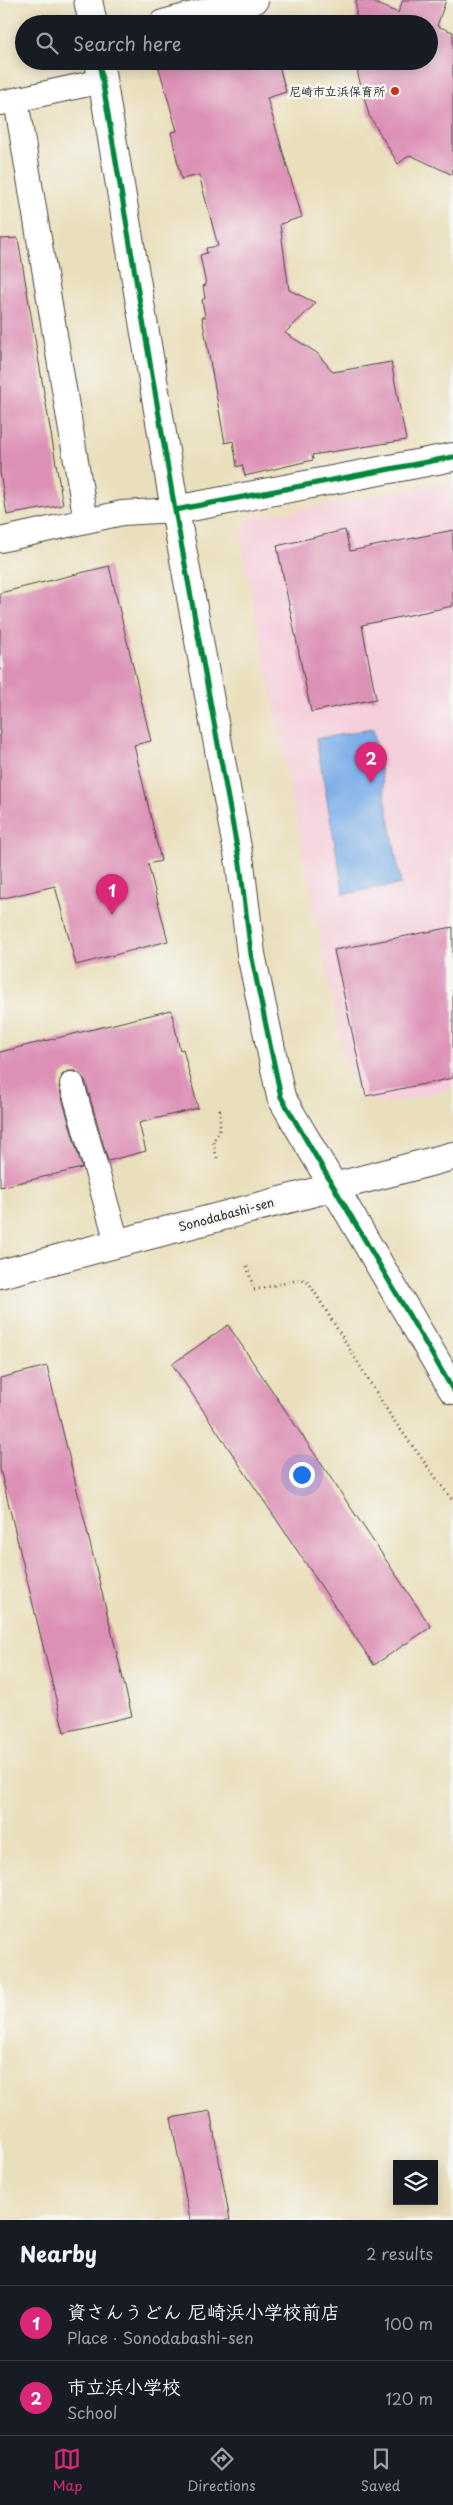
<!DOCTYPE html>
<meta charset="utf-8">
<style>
:root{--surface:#171b24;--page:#20242c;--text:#f1f3f6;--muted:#9ea1a6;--line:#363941;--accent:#db2777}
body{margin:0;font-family:"Playpen Sans","Klee One",sans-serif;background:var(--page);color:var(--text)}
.controls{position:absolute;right:15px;bottom:15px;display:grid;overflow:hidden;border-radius:0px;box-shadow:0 2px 12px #0003}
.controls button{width:45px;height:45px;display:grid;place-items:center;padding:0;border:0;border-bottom:1px solid var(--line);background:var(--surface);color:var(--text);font:25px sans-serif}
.you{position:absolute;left:301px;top:1474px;width:18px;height:18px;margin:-12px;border:4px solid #fff;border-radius:50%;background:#1a73e8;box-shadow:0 0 0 8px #1a73e833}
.badge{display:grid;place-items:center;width:32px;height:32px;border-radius:50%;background:var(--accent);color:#fff;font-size:16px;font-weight:700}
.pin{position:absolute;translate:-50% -41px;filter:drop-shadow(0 1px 2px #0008)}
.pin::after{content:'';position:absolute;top:26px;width:18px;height:15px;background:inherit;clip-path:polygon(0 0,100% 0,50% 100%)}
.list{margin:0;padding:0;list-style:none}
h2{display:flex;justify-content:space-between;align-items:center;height:65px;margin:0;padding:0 20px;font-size:21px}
h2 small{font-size:16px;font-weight:400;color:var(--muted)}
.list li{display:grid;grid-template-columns:32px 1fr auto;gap:15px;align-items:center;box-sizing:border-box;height:75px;padding:0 20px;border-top:1px solid var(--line)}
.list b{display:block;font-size:19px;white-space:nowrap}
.list p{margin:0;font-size:16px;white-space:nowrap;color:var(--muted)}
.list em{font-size:16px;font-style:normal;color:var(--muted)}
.icon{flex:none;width:28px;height:28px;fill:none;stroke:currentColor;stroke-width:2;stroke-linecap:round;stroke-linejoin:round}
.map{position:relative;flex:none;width:453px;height:2220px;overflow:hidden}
.search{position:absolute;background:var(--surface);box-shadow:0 2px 12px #0003;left:15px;right:15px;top:15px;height:55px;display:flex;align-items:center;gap:12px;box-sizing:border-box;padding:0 18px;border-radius:28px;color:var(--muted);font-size:19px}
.sheet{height:215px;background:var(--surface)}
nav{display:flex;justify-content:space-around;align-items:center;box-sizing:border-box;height:70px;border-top:1px solid var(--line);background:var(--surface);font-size:14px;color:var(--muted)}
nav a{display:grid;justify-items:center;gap:2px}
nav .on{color:var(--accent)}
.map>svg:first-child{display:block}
.built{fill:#f5cfdb}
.water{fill:#7baee8;stroke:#536c8a}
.building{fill:#dc90b5}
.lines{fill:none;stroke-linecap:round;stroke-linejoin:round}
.lane-casing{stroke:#484641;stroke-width:26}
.street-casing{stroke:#484641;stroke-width:30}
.secondary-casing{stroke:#484641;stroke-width:30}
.path{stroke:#484641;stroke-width:3;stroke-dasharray:1 4;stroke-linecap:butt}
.lane{stroke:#fff;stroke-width:24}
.street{stroke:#fff;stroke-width:28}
.secondary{stroke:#fff;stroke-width:28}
.cycleway-casing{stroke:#f6f6f2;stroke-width:8}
.cycleway{stroke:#00873e;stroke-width:5}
.poi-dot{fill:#c8321e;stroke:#f6f6f2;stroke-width:2}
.labels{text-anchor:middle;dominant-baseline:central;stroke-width:5;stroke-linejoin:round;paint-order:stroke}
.poi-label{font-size:12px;font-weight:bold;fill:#2b2b2b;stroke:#f6f6f2;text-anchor:end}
.street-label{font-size:12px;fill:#2b2b2b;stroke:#f6f6f2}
</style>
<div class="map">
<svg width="453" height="2220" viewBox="0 0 453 2220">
<rect width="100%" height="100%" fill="#f6f6f2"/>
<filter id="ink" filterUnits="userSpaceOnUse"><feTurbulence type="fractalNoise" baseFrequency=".02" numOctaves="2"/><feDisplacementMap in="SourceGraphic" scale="10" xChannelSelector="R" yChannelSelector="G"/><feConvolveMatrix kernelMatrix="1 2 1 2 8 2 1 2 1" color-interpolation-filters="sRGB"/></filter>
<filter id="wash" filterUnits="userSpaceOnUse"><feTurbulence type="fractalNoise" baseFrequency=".0096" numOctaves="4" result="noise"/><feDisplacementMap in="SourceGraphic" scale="20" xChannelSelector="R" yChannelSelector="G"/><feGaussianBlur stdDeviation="1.12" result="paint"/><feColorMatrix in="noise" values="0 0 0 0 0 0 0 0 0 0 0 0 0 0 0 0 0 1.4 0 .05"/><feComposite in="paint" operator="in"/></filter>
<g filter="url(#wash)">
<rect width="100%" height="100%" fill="#eadfbc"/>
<path class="built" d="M453,481v608l-63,14h-13l-15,-6 -13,-26 -7,-22 -102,-513 7,-17z"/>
<path class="water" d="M373,729l28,155 -57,10 -28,-155z"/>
<g id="blocks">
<path class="building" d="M356,0h12l30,13 5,-13h43l-9,26 16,6v143l-43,-20 -12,9 -29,-49 -11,-40 -1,-14h72v-37h-73z
M157,61h121l8,31 -19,6 35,119 -22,7 9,66 27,13 -31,30 32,20 16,19 58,-10 15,78 -94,15 1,5 -68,16 -3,-11 -5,2 -4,-26 -8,2 -23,-126h3l-3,-17 3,-2 -2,-12 3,-1 -6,-30 7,-2 -1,-5 12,-2 -19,-71 -18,4 -10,-47 6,-1z
M18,238l45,267 -56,10 -7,-43v-233z
M345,530l5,21 103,-21v76l-91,19 14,74 -65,13 -34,-166z
M109,566l42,175 -17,4 27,116 -13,3 20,77 -92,24 -21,-79 -55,13v-306z
M453,927v151l-87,18 -32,-146z
M171,1010l9,40 3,-1 15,59 -59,15 7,28 -38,10 -23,-81 -9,-9h-8l-6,4 -3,12 23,81 -82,19v-135z
M228,1325l203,302 -57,38 -202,-301z
M47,1366l85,350 -68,16 -64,-263v-91z
M210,2111l20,109h-40l-19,-102z"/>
</g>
</g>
<g filter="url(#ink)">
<use href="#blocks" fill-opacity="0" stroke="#484641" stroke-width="1"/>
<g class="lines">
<g class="lane-casing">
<path id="lane" d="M16,100l70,421
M1,103l101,-22
M0,540l122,-27 53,-3
M72,1084l45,158"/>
</g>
<g class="street-casing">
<path id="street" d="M163,24l91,-24
M175,510l278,-53"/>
</g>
<g class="secondary-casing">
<path id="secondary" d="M88,0l5,24
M99,61l76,449 65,354 11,90 30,143 172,293
M0,1274l453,-118"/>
</g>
<path class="path" d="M217,1158l-4,-16 7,-13v-19l4,-1
M247,1266l7,24 48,-11 7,4 83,135 61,83"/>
<use href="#lane" class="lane"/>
<use href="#street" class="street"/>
<use href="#secondary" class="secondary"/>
<g class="cycleway-casing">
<path id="cycleway" d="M99,61l76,449 65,354 11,90 30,143 172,293
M175,510l278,-53"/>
</g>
<use href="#cycleway" class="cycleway"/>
</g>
</g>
<circle class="poi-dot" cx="395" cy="91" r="5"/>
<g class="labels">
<g class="poi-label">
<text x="385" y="91">尼崎市立浜保育所</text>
</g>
<g class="street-label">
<text transform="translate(226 1214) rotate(-15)">Sonodabashi-sen</text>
</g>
</g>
</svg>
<div class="controls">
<button><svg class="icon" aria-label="layers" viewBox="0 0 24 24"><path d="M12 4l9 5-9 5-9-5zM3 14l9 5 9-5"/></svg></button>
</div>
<div class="you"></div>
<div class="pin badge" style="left:112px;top:915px">1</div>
<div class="pin badge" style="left:371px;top:783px">2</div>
<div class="search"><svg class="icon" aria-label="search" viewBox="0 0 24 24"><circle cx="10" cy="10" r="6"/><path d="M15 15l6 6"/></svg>Search here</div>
</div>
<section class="sheet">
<h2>Nearby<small>2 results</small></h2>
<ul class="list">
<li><span class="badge">1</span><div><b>資さんうどん 尼崎浜小学校前店</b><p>Place · Sonodabashi-sen</p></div><em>100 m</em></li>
<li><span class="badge">2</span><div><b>市立浜小学校</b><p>School</p></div><em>120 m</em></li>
</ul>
</section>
<nav>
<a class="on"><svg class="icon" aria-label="map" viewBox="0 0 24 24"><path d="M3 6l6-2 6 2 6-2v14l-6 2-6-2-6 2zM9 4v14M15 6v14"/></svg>Map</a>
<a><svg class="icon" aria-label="directions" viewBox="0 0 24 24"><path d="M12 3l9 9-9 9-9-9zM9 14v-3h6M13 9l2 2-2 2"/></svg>Directions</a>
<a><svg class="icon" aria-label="saved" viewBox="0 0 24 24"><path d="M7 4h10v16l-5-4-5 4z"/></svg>Saved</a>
</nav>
